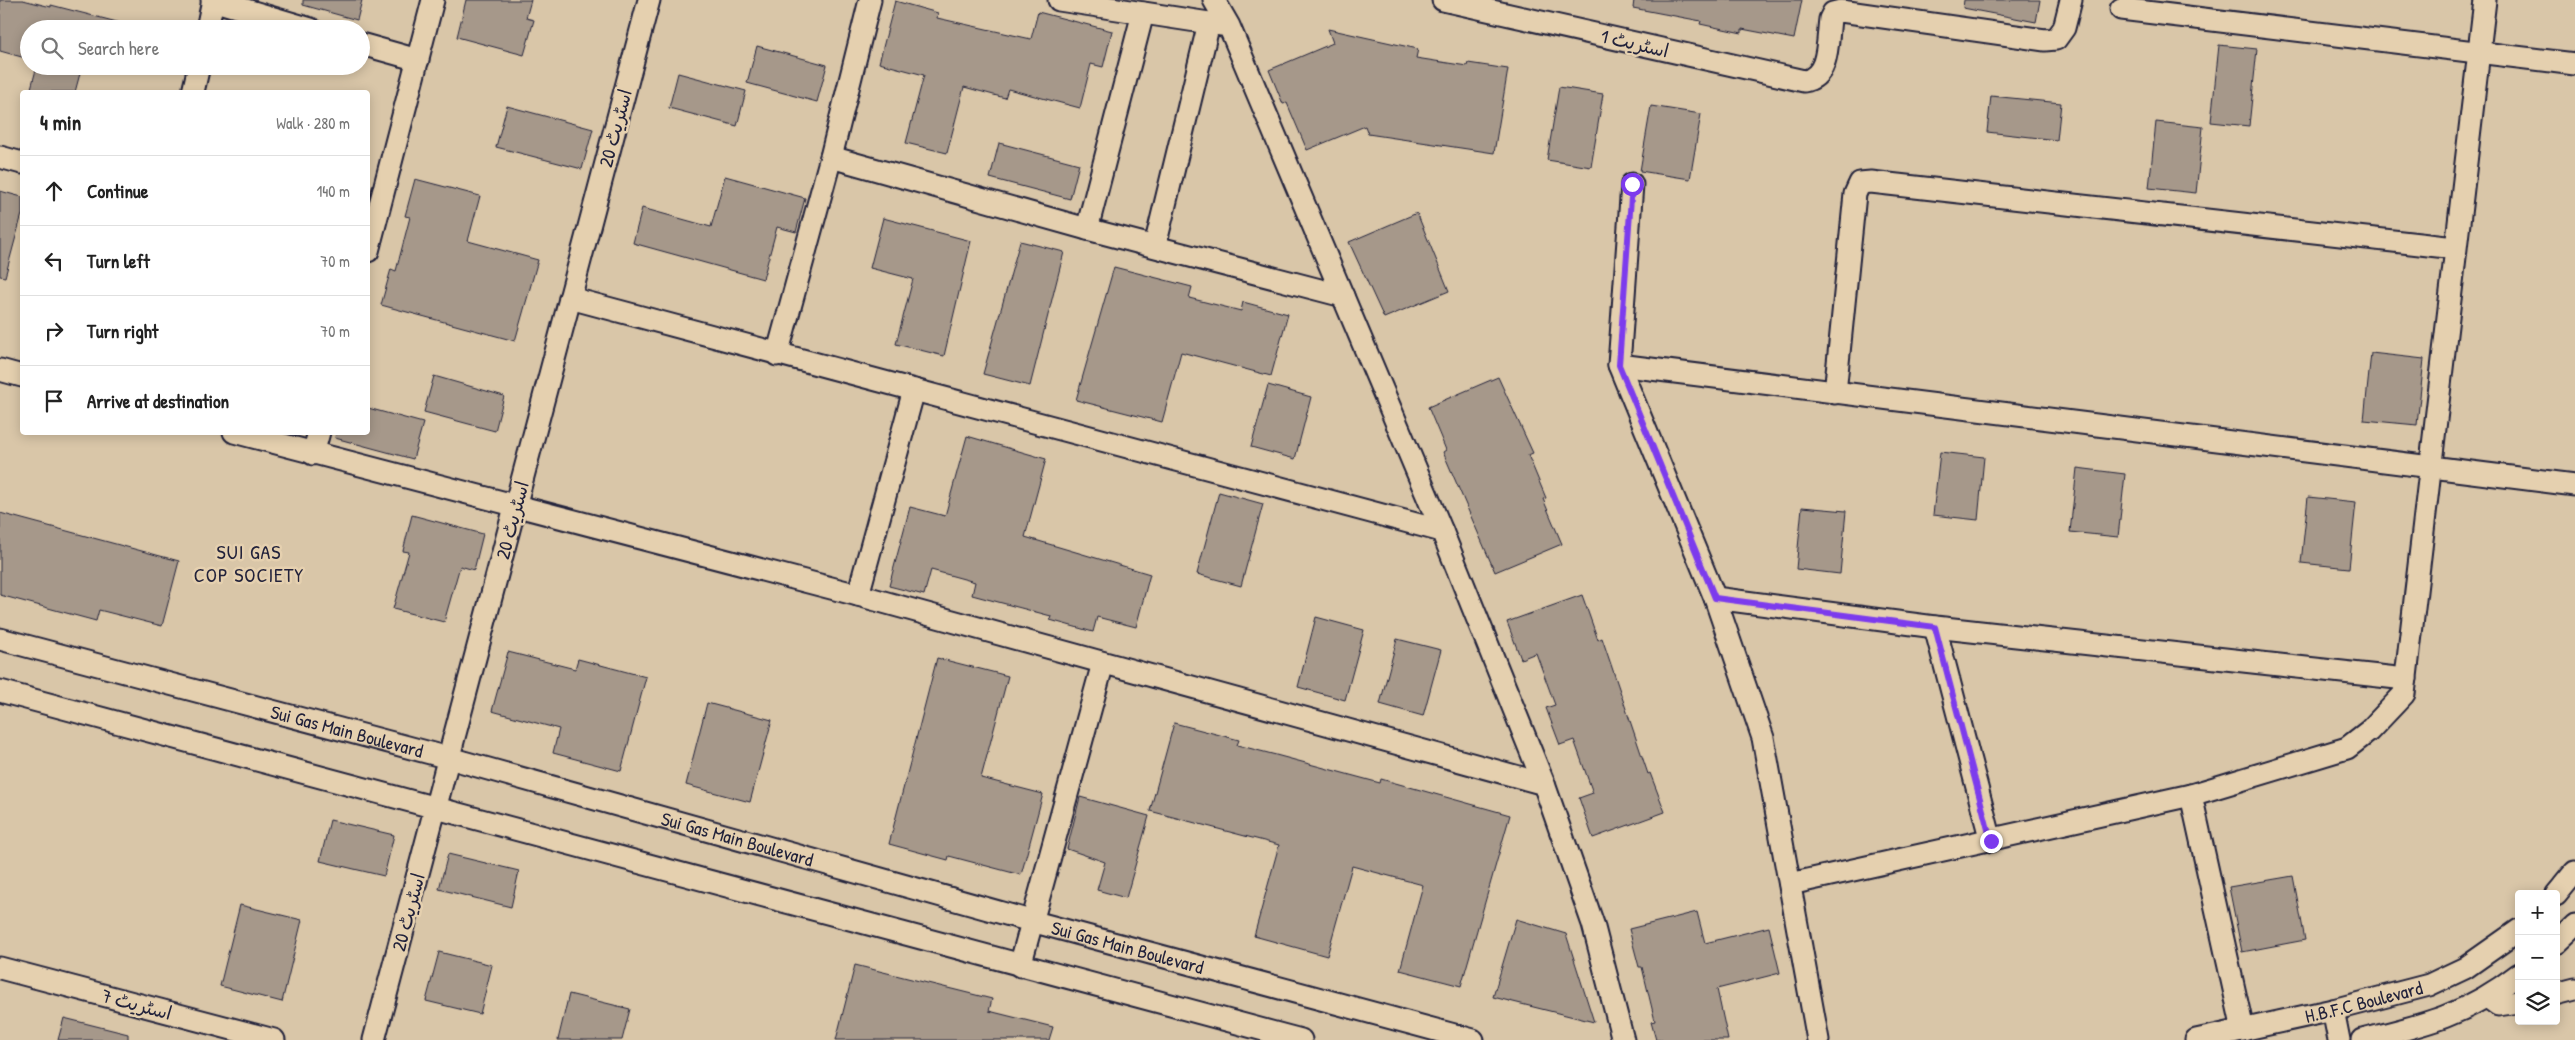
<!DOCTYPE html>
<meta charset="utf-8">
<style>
:root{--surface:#fff;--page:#f2f2f2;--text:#222;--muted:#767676;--line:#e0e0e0}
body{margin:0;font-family:"Patrick Hand","Playpen Sans Arabic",sans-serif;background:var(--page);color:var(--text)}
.controls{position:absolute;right:15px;bottom:15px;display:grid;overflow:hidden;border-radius:5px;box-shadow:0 2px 12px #0003}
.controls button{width:45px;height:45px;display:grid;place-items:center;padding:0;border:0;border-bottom:1px solid var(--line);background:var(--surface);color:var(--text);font:25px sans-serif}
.stop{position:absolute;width:15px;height:15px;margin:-11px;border:4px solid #7c3aed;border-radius:50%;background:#fff}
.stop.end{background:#7c3aed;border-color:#fff;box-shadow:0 1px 5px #0008}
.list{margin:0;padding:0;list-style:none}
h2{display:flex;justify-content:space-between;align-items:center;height:65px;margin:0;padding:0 20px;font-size:21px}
h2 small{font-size:16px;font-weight:400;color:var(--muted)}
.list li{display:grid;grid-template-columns:32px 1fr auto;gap:15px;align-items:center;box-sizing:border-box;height:70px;padding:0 20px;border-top:1px solid var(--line)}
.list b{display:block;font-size:19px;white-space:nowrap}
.list em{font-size:16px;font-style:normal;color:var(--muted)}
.icon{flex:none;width:28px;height:28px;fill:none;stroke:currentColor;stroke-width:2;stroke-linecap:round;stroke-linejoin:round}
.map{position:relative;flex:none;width:2575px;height:1040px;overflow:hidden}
.search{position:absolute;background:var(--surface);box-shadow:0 2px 12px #0003;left:20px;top:20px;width:350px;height:55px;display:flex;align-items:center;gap:12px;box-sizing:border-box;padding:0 18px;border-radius:28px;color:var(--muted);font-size:19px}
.panel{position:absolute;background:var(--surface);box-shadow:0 2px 12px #0003;left:20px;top:90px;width:350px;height:345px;border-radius:5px}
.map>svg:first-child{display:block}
.building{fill:#a6988a;stroke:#22223b}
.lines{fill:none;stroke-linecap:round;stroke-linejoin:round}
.minor-casing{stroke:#22223b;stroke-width:25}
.minor{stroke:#e5d0af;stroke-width:21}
.route{stroke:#7c3aed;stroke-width:6}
.labels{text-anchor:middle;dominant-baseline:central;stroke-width:5;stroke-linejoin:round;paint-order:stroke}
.street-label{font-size:19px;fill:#22223b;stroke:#e5d0af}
.neighbourhood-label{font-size:20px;letter-spacing:1px;fill:#22223b;stroke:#e5d0af}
</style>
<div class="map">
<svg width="2575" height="1040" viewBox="0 0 2575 1040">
<rect width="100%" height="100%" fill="#d9c6a8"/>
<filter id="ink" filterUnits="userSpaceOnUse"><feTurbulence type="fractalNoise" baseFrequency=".02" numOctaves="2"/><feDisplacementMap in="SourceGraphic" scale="10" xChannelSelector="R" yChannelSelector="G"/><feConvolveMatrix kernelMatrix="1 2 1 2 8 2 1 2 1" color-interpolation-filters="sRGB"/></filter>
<g filter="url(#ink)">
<path class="building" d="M0,0h23l28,7v-2l70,18 -1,6h-91v30l-29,-8z
M303,0h59l-5,20 -54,-15z
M466,0h65l-5,18 8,2 -10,35 -67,-18z
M1634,0h168l-8,39 -52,-10v4l-42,-9 1,-3 -68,-13z
M1964,0h76l-4,22 -73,-14z
M895,1l43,12 -1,5 94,21 7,-27 74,19 -9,36 -12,-3 -11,44 -72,-19 -3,9 -41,-11 -17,66 -41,-10 18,-68 -45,-12z
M1328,29l90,20 -2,9 51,8 1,-3 40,6 -14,84 -126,-19 -3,-8 -58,24 -20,-47 -4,1 -14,-34 64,-27z
M2219,45l38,4 -8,77 -38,-4z
M757,46l70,19 -10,37 -70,-19z
M37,66h45l-7,26h-45z
M678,73l68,18 -9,35 -68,-18z
M1559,87l44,7 -12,73 -44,-7z
M1991,96l70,7 -4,37 -70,-8z
M507,106l86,23 -11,40 -86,-22z
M1651,106l50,8 -11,65 -50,-8z
M2156,122l47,5 -7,66 -47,-5z
M999,143l80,21 -9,35 -80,-21z
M725,176l80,22 -9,34 -19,-5 -14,52 -130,-36 9,-35 69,19z
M415,179l65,17 -12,45 70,19 -23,81 -134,-36 10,-36 5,2 14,-54 -5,-1z
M0,191l22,6v17l-17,63 -5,-1z
M1417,213l32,78 -65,27 -35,-76z
M883,218l88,23 -27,115 -48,-12 17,-65 -43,-11z
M1020,241l44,11 -34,134 -47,-12z
M1114,267l78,20 -3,11 52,13 2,-9 45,12 -17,62 -90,-24 -19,70 -86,-22z
M2371,353l53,6 -7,66 -53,-5z
M434,376l70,20 -9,35 -71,-19z
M1498,377l35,76 -5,2 18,43 -3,1 19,45 -67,28 -52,-120 3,-2 -18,-43z
M1268,385l43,12 -16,62 -44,-12z
M368,408l55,15 -10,36 -78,-21 1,-6h32z
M967,436l79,23 -21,78 125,37 -14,53 -39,-10 -4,15 -43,-12 1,-4 -79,-21 3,-13 -44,-12 -7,25 -35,-9 21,-79 35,9z
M1940,452l44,5 -6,63 -45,-5z
M2077,468l48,6 -7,63 -48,-5z
M1219,492l44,12 -22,82 -44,-12z
M2308,497l48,5 -7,66 -48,-5z
M1802,507l44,4 -6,63 -44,-5z
M0,513l179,48 -17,65 -63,-16 -3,11 -96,-26z
M412,515l71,19 -9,36 -14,-4 -16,56 -51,-13 16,-57 -6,-1z
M1582,595l16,45 4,-2 46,136 2,-1 15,39 -72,26 -14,-40 14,-5 -19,-53 -14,5 -14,-37 9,-3 -19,-52 -15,6 -14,-37z
M1316,617l48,13 -19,70 -47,-13z
M1397,639l44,11 -18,66 -43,-12z
M508,652l67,17 3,-10 68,18 -25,94 -68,-18 6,-24 -67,-18z
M937,658l71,18 -27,102 62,16 -22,81 -72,-19 -1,4 -59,-16z
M707,703l65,17 -22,82 -64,-17z
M1174,723l65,17 -2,5 39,10 104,28 1,-4 129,36 -49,171 -61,-16 23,-85 -71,-19 -25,90 -73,-20 25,-91 -129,-34z
M1080,797l69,19 -23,82 -29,-8 8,-28 -38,-13z
M330,820l64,15 -10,41 -64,-15z
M448,854l71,17 -8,36 -72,-18z
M2293,876l12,64 -63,12 -13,-65z
M240,905l62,15 -20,82 -62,-16z
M1697,912l8,31 64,-16 11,46 -63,16 11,51h-72l-5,-18 4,-1 -13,-54h-3l-10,-38z
M1516,919l50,15 28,88 -101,-25z
M439,952l53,13 -12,49 -54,-13z
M855,965l137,34 -3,12 64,16 -4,13h-213z
M569,994l61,15 -8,31h-64z
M64,1018l64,16v6h-70z"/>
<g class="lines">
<g class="minor-casing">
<g id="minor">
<path d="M212,0l99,29"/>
<path d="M1059,0l163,25"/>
<path d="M1214,0l15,26 213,505 102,253 49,140 30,116"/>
<path d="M1443,0l361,81c26,-4 23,-40 26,-62l3,-6 8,-2 204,29 11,-1 8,-11 7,-28"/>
<path d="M2121,9l454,55"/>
<path d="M207,29l6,-29"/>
<path d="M361,44l57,16"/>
<path d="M193,92l6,-26"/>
<path d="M0,157l22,6"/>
<path d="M831,157l256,72 256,67"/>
<path d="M1632,184l-13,181 96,233 48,140 55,302"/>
<path d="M1087,229l56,-216"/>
<path d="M1155,246l54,-223"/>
<path d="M368,251l65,-251"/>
<path d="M570,298l872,233"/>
<path d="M777,355l54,-198 39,-157"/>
<path d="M1619,365l956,120"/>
<path d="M0,370l22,6"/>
<path d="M1835,393l20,-199 5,-11 11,-1 584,66"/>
<path d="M234,432l624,163 686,189"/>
<path d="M313,454l6,-22"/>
<path d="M858,595l56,-205"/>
<path d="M1715,598l220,29 471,52"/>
<path d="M1935,627l56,214"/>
<path id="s1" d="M0,639l449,119 582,163 442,119"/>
<path d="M0,691l1301,349"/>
<path d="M2191,795l52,235"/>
<path d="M1790,884l401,-89 156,-47 22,-17 35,-37 81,-694"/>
<path d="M2556,895l19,-23"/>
<path d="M2556,943l19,-18"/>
<path d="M1020,966l83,-303"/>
<path d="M0,968l274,72"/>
<path d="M2556,994l19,-5"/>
<path d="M2487,997l11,8 21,-3"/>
<path d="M2333,1010l6,30"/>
<path d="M374,1040l275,-1040"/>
<path id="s2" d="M2196,1040l137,-30 96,-25 36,-17 54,-38"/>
<path d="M2362,1040c62,-15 105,-25 157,-66"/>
</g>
</g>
<use href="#minor" class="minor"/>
</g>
</g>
<g class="lines" filter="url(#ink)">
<path class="route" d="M1632,184l-13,181 96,233 220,29 56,214"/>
</g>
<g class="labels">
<g class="street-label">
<text transform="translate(1635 43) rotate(13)">اسٹریٹ 1</text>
<text transform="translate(615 128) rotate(-75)">اسٹریٹ 20</text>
<text transform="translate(512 520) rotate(-75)">اسٹریٹ 20</text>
<text stroke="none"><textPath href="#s1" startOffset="359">Sui Gas Main Boulevard</textPath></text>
<text stroke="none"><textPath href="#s1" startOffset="764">Sui Gas Main Boulevard</textPath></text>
<text transform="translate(408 912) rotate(-75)">اسٹریٹ 20</text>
<text stroke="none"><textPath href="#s1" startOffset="1169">Sui Gas Main Boulevard</textPath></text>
<text stroke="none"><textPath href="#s2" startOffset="172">H.B.F.C Boulevard</textPath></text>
<text transform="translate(137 1004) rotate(15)">اسٹریٹ 7</text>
</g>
<g class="neighbourhood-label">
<text x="249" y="551">SUI GAS<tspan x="249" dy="23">COP SOCIETY</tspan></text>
</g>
</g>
</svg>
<div class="controls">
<button>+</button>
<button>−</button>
<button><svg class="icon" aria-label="layers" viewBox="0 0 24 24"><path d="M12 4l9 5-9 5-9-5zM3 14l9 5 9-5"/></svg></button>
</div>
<div class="stop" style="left:1632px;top:184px"></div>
<div class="stop end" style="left:1991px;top:841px"></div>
<div class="search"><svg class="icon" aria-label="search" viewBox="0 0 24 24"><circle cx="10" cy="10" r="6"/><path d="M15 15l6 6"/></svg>Search here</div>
<section class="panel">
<h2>4 min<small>Walk · 280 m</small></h2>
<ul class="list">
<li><svg class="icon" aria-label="ahead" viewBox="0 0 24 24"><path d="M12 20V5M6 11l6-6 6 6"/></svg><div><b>Continue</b></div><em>140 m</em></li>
<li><svg class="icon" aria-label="left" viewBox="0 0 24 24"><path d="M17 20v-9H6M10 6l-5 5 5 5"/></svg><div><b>Turn left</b></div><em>70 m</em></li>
<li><svg class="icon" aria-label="right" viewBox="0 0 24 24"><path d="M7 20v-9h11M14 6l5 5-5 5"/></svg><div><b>Turn right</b></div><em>70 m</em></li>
<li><svg class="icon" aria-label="arrive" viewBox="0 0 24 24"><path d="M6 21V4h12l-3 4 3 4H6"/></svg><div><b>Arrive at destination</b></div></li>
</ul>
</section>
</div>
